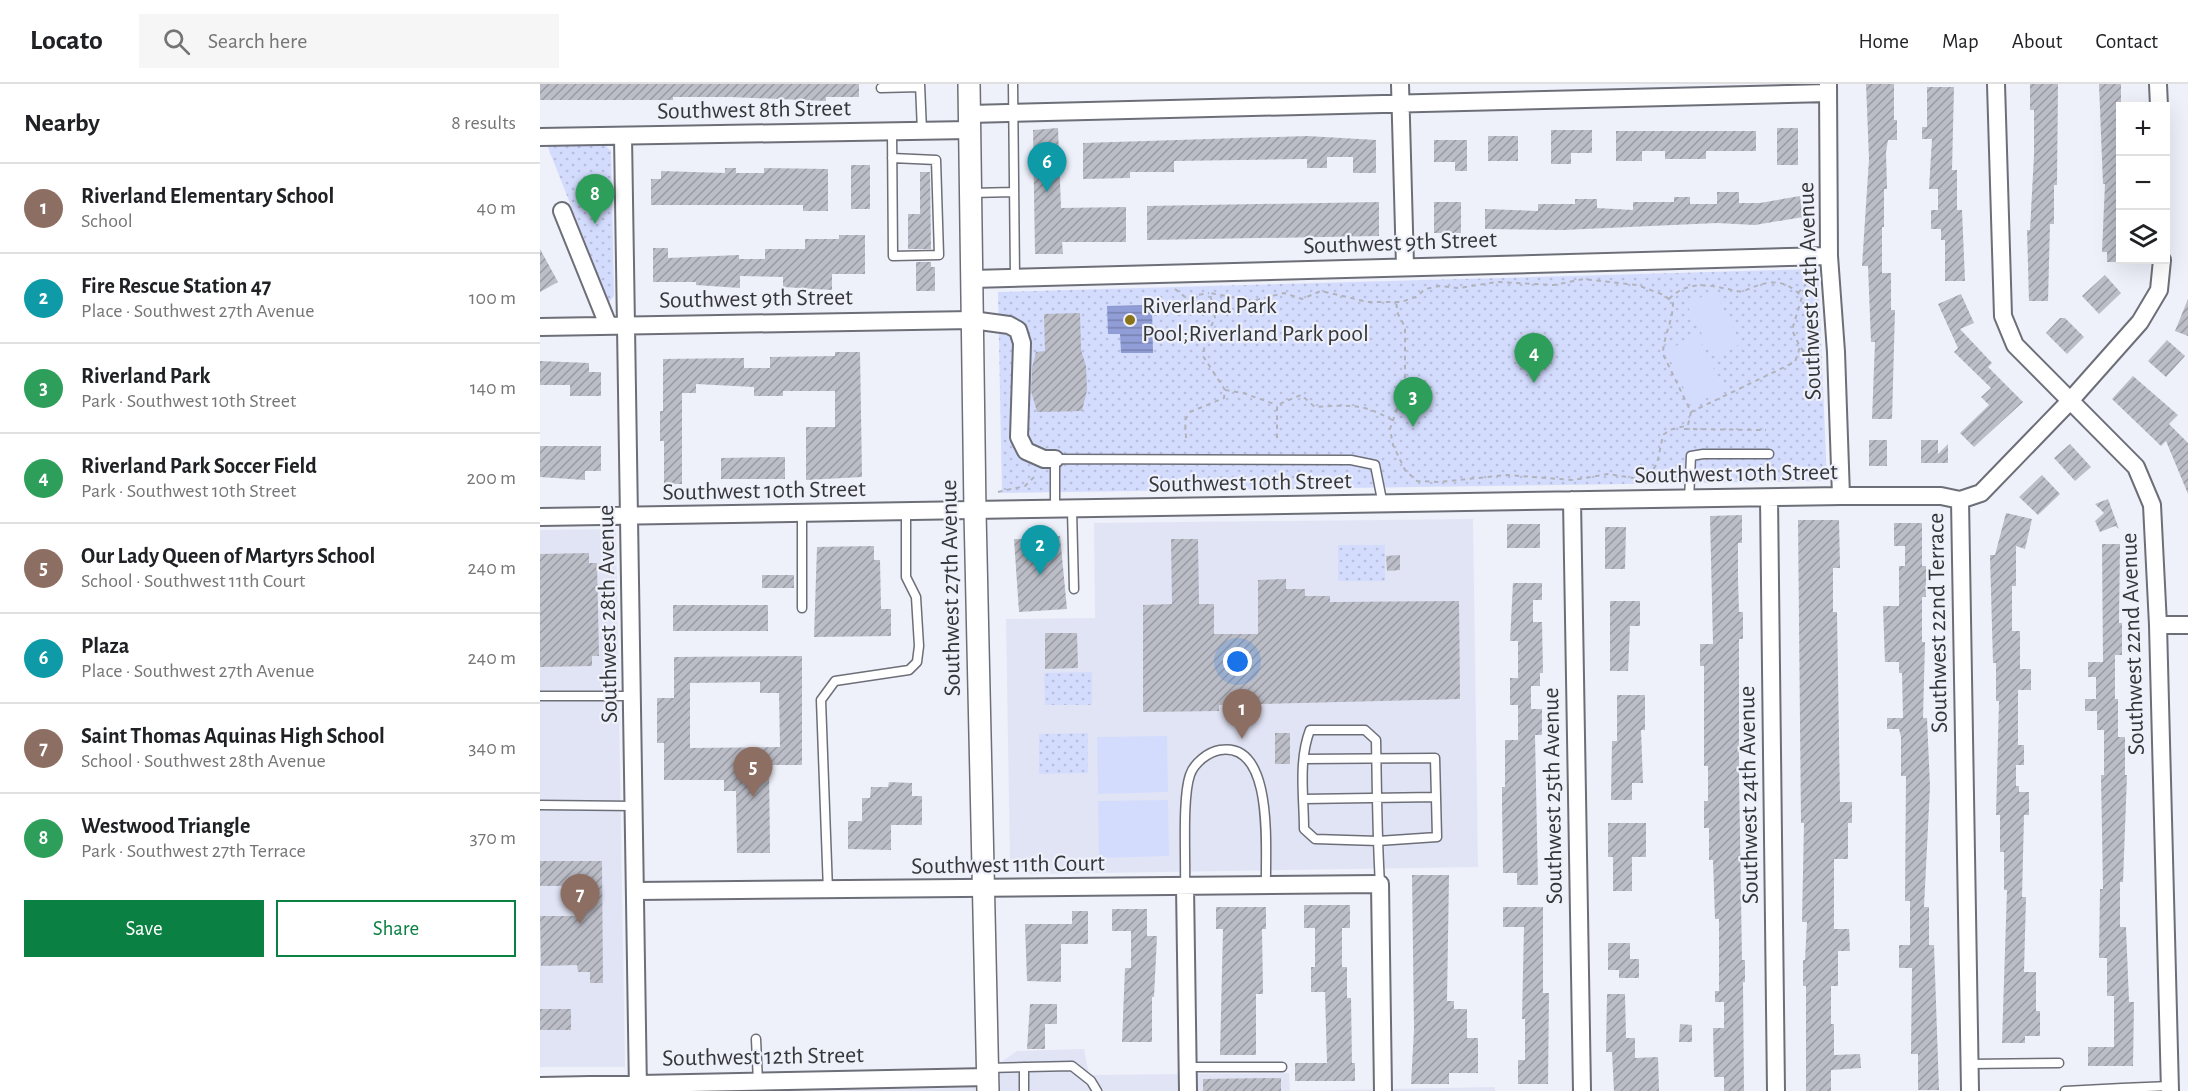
<!DOCTYPE html>
<meta charset="utf-8">
<style>
:root{--surface:#fff;--page:#f6f6f6;--text:#202124;--muted:#757577;--line:#e0e0e0;--accent:#0b8043}
body{margin:0;font-family:"Alegreya Sans",sans-serif;background:var(--page);color:var(--text)}
.controls{position:absolute;right:18px;top:18px;display:grid;overflow:hidden;border-radius:0px;box-shadow:0 6px 24px #0002}
.controls button{width:54px;height:54px;display:grid;place-items:center;padding:0;border:0;border-bottom:2px solid var(--line);background:var(--surface);color:var(--text);font:30px sans-serif}
.you{position:absolute;left:698px;top:578px;width:21px;height:21px;margin:-15px;border:4px solid #fff;border-radius:50%;background:#1a73e8;box-shadow:0 0 0 9px #1a73e833}
.badge{display:grid;place-items:center;width:39px;height:39px;border-radius:50%;background:var(--accent);color:#fff;font-size:20px;font-weight:700}
.pin{position:absolute;translate:-50% -50px;filter:drop-shadow(0 2px 3px #0008)}
.pin::after{content:'';position:absolute;top:32px;width:21px;height:18px;background:inherit;clip-path:polygon(0 0,100% 0,50% 100%)}
.list{margin:0;padding:0;list-style:none}
h2{display:flex;justify-content:space-between;align-items:center;height:78px;margin:0;padding:0 24px;font-size:26px}
h2 small{font-size:20px;font-weight:400;color:var(--muted)}
.list li{display:grid;grid-template-columns:39px 1fr auto;gap:18px;align-items:center;box-sizing:border-box;height:90px;padding:0 24px;border-top:2px solid var(--line)}
.list b{display:block;font-size:22px;white-space:nowrap}
.list p{margin:0;font-size:20px;white-space:nowrap;color:var(--muted)}
.list em{font-size:20px;font-style:normal;color:var(--muted)}
.actions{display:flex;gap:12px;padding:18px 24px}
.actions a{flex:1;padding:14px 0;border:2px solid var(--accent);border-radius:0px;text-align:center;font-size:21px;color:var(--accent)}
.actions .main{background:var(--accent);color:#fff}
.icon{flex:none;width:33px;height:33px;fill:none;stroke:currentColor;stroke-width:2;stroke-linecap:round;stroke-linejoin:round}
.map{position:relative;flex:none;width:1648px;height:1007px;overflow:hidden}
header{display:flex;align-items:center;gap:36px;box-sizing:border-box;height:84px;padding:0 30px;background:var(--surface);border-bottom:2px solid var(--line)}
header strong{font-size:28px}
nav{display:flex;gap:33px;margin-inline-start:auto;font-size:21px}
.search{width:420px;height:54px;background:var(--page);display:flex;align-items:center;gap:15px;box-sizing:border-box;padding:0 21px;border-radius:0px;color:var(--muted);font-size:22px}
main{display:flex}
aside{flex:1;background:var(--surface)}
.map>svg:first-child{display:block}
.built{fill:#e1e4f5}
.green{fill:url(#green-dots)}
.pitch{fill:#d4dcfe}
.water{fill:url(#water-rules)}
.building{fill:url(#building-hatch);fill-rule:evenodd}
.lines{fill:none;stroke-linecap:round;stroke-linejoin:round}
.service-casing{stroke:#6d6f78;stroke-width:11}
.minor-casing{stroke:#6d6f78;stroke-width:20}
.tertiary-casing{stroke:#6d6f78;stroke-width:24}
.path{stroke:#b1b3bb;stroke-width:2;stroke-dasharray:4.5 4.5;stroke-linecap:butt}
.service{stroke:#fff;stroke-width:8}
.minor{stroke:#fff;stroke-width:16}
.tertiary{stroke:#fff;stroke-width:21}
.poi-dot{fill:#8b7317;stroke:#eef0fa;stroke-width:2}
.labels{text-anchor:middle;dominant-baseline:central;stroke-width:4.5;stroke-linejoin:round;paint-order:stroke}
.street-label{font-size:24px;fill:#36373a;stroke:#eef0fa}
.poi-label{font-size:24px;fill:#36373a;stroke:#eef0fa;text-anchor:start}
</style>
<header>
<strong>Locato</strong>
<div class="search"><svg class="icon" aria-label="search" viewBox="0 0 24 24"><circle cx="10" cy="10" r="6"/><path d="M15 15l6 6"/></svg>Search here</div>
<nav><a>Home</a><a>Map</a><a>About</a><a>Contact</a></nav>
</header>
<main>
<aside>
<h2>Nearby<small>8 results</small></h2>
<ul class="list">
<li><span class="badge" style="background:#8d6e63">1</span><div><b>Riverland Elementary School</b><p>School</p></div><em>40 m</em></li>
<li><span class="badge" style="background:#0f9aa8">2</span><div><b>Fire Rescue Station 47</b><p>Place · Southwest 27th Avenue</p></div><em>100 m</em></li>
<li><span class="badge" style="background:#2e9e5b">3</span><div><b>Riverland Park</b><p>Park · Southwest 10th Street</p></div><em>140 m</em></li>
<li><span class="badge" style="background:#2e9e5b">4</span><div><b>Riverland Park Soccer Field</b><p>Park · Southwest 10th Street</p></div><em>200 m</em></li>
<li><span class="badge" style="background:#8d6e63">5</span><div><b>Our Lady Queen of Martyrs School</b><p>School · Southwest 11th Court</p></div><em>240 m</em></li>
<li><span class="badge" style="background:#0f9aa8">6</span><div><b>Plaza</b><p>Place · Southwest 27th Avenue</p></div><em>240 m</em></li>
<li><span class="badge" style="background:#8d6e63">7</span><div><b>Saint Thomas Aquinas High School</b><p>School · Southwest 28th Avenue</p></div><em>340 m</em></li>
<li><span class="badge" style="background:#2e9e5b">8</span><div><b>Westwood Triangle</b><p>Park · Southwest 27th Terrace</p></div><em>370 m</em></li>
</ul>
<div class="actions"><a class="main">Save</a><a>Share</a></div>
</aside>
<div class="map">
<svg width="1648" height="1007" viewBox="0 0 1648 1007">
<defs>
<pattern id="green-dots" width="8" height="8" patternUnits="userSpaceOnUse" patternTransform="scale(1.5)"><rect width="8" height="8" fill="#d4dcfe"/><path d="M2 2h.1M6 6h.1" fill="none" stroke="#b7bdda" stroke-width="1.8" stroke-linecap="round"/></pattern>
<pattern id="water-rules" width="6" height="5" patternUnits="userSpaceOnUse" patternTransform="scale(1.5)"><rect width="6" height="5" fill="#919dd6"/><path d="M0 2.5h6" fill="none" stroke="#7781af"/></pattern>
<pattern id="building-hatch" width="6" height="6" patternUnits="userSpaceOnUse" patternTransform="scale(1.5)"><rect width="6" height="6" fill="#bbbdc7"/><path d="M-1 1l2-2M0 6l6-6M5 7l2-2" fill="none" stroke="#999aa3"/></pattern>
</defs>
<rect width="100%" height="100%" fill="#eef0fa"/>
<path class="built" d="M933,435l5,348 -447,7 -21,-15 -4,-240 89,-1 -1,-95z
M76,445l9,538h-85v-537z
M544,965l5,26 200,-2 1,18 205,-4v4h-694l163,-3 53,-37z"/>
<path class="green" d="M64,60l7,7 3,145 -5,6 -62,-157z
M1278,185l9,212 -825,12 -4,-201z
M798,461h47v36h-47z
M552,588v33h-47l-1,-32z
M548,649v40l-49,1v-40z"/>
<path class="pitch" d="M1174,206l27,54 -28,12 -26,-51z
M1157,251l27,55 -32,15 -26,-54z
M627,652l1,56 -70,2 -1,-57z
M628,716l1,56 -70,2 -1,-57z"/>
<path class="water" d="M612,221l1,48h-32l-1,-19h-12l-1,-28z"/>
<path class="building" d="M0,0h319v13h-33v4l-95,-4h-58v3h-133z
M1326,0h28v36h3v20h-9l-2,12 1,37h-3v38h-2v46h9v37h4l-3,109h-20l3,-77h-4l-3,-76h-6l7,-107z
M1490,0h28l-1,101h-3v39h-4l-2,77h-19l-2,-71h3l4,-75v-45h-4z
M1559,0h22v21h-5v47h5v110h-14v-10h-5l3,-68h-2z
M1387,3h27l-2,83h5v40h5l3,71h-20v-41h-4v-11h-10v-19h7v-21h-9l3,-50h-10v-12h5z
M518,44l3,80 65,-1v35h-64l1,12h-28l-2,-124z
M1237,44h21v37h-21z
M1011,46h41v23h-21v11h-20z
M1076,47h140v20h-50v8h-41v-8h-23v10h-26z
M767,52l69,4v33h-23v-16h-26v11h-20v-9l-133,2v11h-44v6l-47,1v-36z
M948,52h30v25h-30z
M894,56h33v31h-12v-9h-21z
M311,81h19v44h-19z
M185,84h11v5h28v-5l64,1v42h-25v-6h-152v-26h10v-8l64,2z
M380,88h10l1,77h-23v-35h12z
M1177,108h22v11h21l40,-7 3,21 -48,8 -38,-2 -154,7 -78,-1v-20l53,2v-7h37v-5h22v9l36,2v-8h41v-5h16v7h27z
M839,118v34l-232,4v-34z
M894,118h27v31h-27z
M299,151h26v39h-33v16l-49,-3v-10l-43,-1v12l-44,-3v-3h-43v-34h15v10l71,-3v4h26v-10h40v-10h34z
M0,165l18,33 -18,10z
M376,178h15v5h4v24h-19z
M1565,191l16,18 -22,21 -17,-18z
M1421,210l13,29 -14,6 32,34 -4,4 35,35 -49,45 -14,-14 29,-28 -8,-8 10,-9 -37,-36 4,-4 -20,-44z
M1648,215v37l-13,-5z
M540,229l1,37 5,16 1,24 -5,21 -45,1 -6,-21 1,-23 4,-16 9,-1 -1,-37z
M1520,234h5l19,19 -17,17 -21,-21z
M1627,256l18,16 -19,21 -18,-16z
M295,268h25l2,125 -56,3v-53h29v-36h-52v5h-29v-9l-58,-3v9h-14v91h-18v-43h-4v-30h3v-52l81,-1v10h26v-11l65,-1z
M0,277l49,2v9h12v24h-31v-11h-30z
M1593,292l45,39 -9,9 19,19v51l-22,-53 -5,5 -49,-47z
M1329,356h18v26h-18z
M1381,356h17v14l10,-10v19h-27z
M1530,360l21,23 -16,14 -21,-23z
M0,362h61v25h-16v9l-45,-3z
M245,373v22h-64v-21z
M1502,391l18,19 -22,21 -19,-18z
M1568,415l11,30 -4,-3 -15,6 -5,-11 9,-8 -9,-9z
M1466,429l26,6 -7,30 -9,-3v40h-4v45h8v38h11v21h-13v55h6v20h-8v21h3v6h10v23h-5l-2,82h4l-2,75h12v39h4v25h-15v7h-23l5,-153h-3v-38h-4v-37h-4l3,-114h-3v-38h-3l-3,-108h5z
M1202,431v28h-4v37l1,32h4v27h-4v135l3,186h3v22h-2l1,109h-20v-14h-10l-1,-49h11v-26h-9v-11h4v-72h-4l-2,-59h-4v-32h-5v-27h4v-35h-4v-100h-4v-22h13l-3,-128z
M1258,436h41l1,48h-7v44h4l3,190h12v21h-4v36h-14v70h15l1,22h-12v35h-7v38h3v31l26,-1 1,14 -30,2v21h-25v-105h-3v-26h2l2,-38h-5l2,-99h-3z
M1354,439h28v43h4v31h-4v45h3l-2,76h4l3,69 -6,120h5v38h5l5,145h-21v-36h-7l1,-86h-13v-23h11v-44h-5l1,-125h-5v-39l-2,-8h-12v-11h16l-1,-45h-3v-11h-14l-2,-56h16v-40h6v-20h-11z
M967,440h33v24h-33z
M1065,443h21l-1,42h-20z
M520,452l7,73 -48,3 -5,-73 36,1v-3z
M631,455h27l1,65h15v30h44v-54l28,-1v10h19v7h25v6l129,-1 1,98 -241,6v6l-76,1v-107l29,-1z
M1562,460h18l-1,79h3v32h-7v44h3v38h7v38h2l-4,107h-3v45h6l3,75h5l-1,64h-45v-19h26v-51h-7v-38h-8l1,-69h3l-2,-114h3v-45h-7v-19h-12v-12h11v-22h-8v-15h15z
M334,462v14h6l1,49h10v27l-77,1 3,-90z
M49,469v10h8l2,93h-7v10l-52,1v-113z
M860,471v15l-13,1 -1,-15z
M222,491h32v13h-32z
M973,499h29v17h-9v22h9l1,51h-3v13h-9v23h11v26h-7l3,150h-21v-12h-14l-1,-69v-17h3v-47h13v-35h-8v-27h8v-37h-8z
M1070,517h30v25h-10l-2,45h-18z
M133,521h95v26h-95z
M505,549h32l1,35 -33,1z
M262,572v109h-33l1,88h-33l-1,-62h-12v-11h-60v-37h-7v-45h17v-41zM220,598v11h19l1,54 -90,1v-65z
M1077,611h28v35h-4l2,53h-11v17h-21l1,-59h5z
M735,649h15v31h-15z
M349,698l23,1v13h10v29h-31v25l-43,-1v-28h14v-23h8l1,-11h17z
M1068,739h38v34h-14v34h-19v-34h-5z
M0,777h62l1,122h-13v-11h-12l-1,-7 -36,1 -1,-50h37v-30h-37z
M872,791h37l-2,126h7v8h13v29h11v35h-29v11h-38l3,-54z
M764,821h46v23h-8v39h5v31h4l1,65h3v18h-60v-18h32l-2,-71h-14v-25h4v-39h-11z
M676,823h50v22h-4l1,65h-7v61h-36l3,-126h-7z
M963,823h40v86h6l-1,91h-30v-24h7v-41h-3l2,-92h-21z
M572,825h35v27h10l-3,61h-2v45h-30l3,-74h6v-37h-19z
M532,827h16v33h-27v38l-34,-1 -2,-57h47z
M1068,859h22v16h9v19h-20v-8h-11z
M1067,910h18l1,44h9v20l23,-1 1,34h-45l-2,-39h-6z
M490,920h27v20h-12v25h-18z
M0,925h31v21h-31z
M1140,940l12,1v17h-13z
M741,994v13h-78v-12z"/>
<g class="lines">
<g class="service-casing">
<path id="service" d="M380,0l2,47
M473,0l2,194
M341,4l39,-1
M352,48l1,124 46,-1 -3,-95 -44,-2
M431,109l43,-1
M1149,416l2,-44 12,-2h66
M515,426v-51l296,1 24,5 8,40
M532,426l2,79
M262,430v94
M0,612h93
M764,675l131,-1 2,79 -59,4 -63,-2 -11,-10c0,-32 -6,-68 6,-99h55l11,10c1,48 1,96 4,144
M764,715l132,-2
M0,721l95,1
M645,802c1,-27 -3,-88 5,-111 4,-12 18,-23 30,-25 55,-9 45,101 46,135
M288,807l-7,-191 14,-19 74,-11 8,-8 2,-16 -3,-49 -10,-20v-65
M216,955l2,43
M1429,980l90,-1
M484,983v24
M647,983h95
M448,984l84,-2 19,15 6,10
M1525,1007l57,-3
M1583,1007l-1,-3 48,-2"/>
</g>
<g class="minor-casing">
<path id="minor" d="M860,0l5,182
M1288,0l1,172 7,96 5,144
M1456,0l7,232 12,29 121,122 16,38 6,120 12,466
M1618,0l1,22
M429,30l859,-21
M83,52l15,955
M0,53l430,-7
M22,127l46,114
M432,195l857,-23
M0,243l432,-7 37,5 9,5 4,13 -3,94 7,14 18,8h11
M1229,414l7,593
M1032,416l10,591
M0,433l1301,-21h100l19,4
M1618,541h30
M645,802l3,205
M96,807l744,-7 3,207
M0,1002l448,-9
M1430,1007l-10,-591 21,-7 88,-91 71,-80 19,-32 3,-30"/>
</g>
<g class="tertiary-casing">
<path id="tertiary" d="M429,0l6,428 13,579"/>
</g>
<path class="path" d="M635,205l10,8 24,-4
M1258,209l16,-18
M1129,215c22,-22 46,-12 73,-7 23,-11 41,-16 60,5l-10,33 8,17 -5,15 -104,50
M1261,264l21,26
M685,306l18,3 34,12
M1144,345l82,1
M646,354l-1,-18 5,-8 34,-14 1,-8 -22,-34 3,-19 9,-19 -5,-25 42,8 32,-8 18,6 19,-8 47,11h33l15,-5 9,-8 15,-3 19,2 38,-6 57,3 30,-6 53,6 27,10 9,8c0,18 -10,34 -10,51l28,58 -3,13 -18,5 -7,5 -6,29 -8,11 -9,4 -32,-5 -35,6 -66,-5 -68,7 -22,-1 -12,-11 -12,-25 -3,-16 14,-40 1,-14v-48l-7,-13 -2,-12
M737,354v-33l24,-10 14,12c33,-2 48,-4 77,13
M458,408l27,-6 12,-12"/>
<use href="#service" class="service"/>
<use href="#minor" class="minor"/>
<use href="#tertiary" class="tertiary"/>
</g>
<circle class="poi-dot" cx="590" cy="236" r="6"/>
<g class="labels">
<g class="street-label">
<text transform="translate(214 26) rotate(-1)">Southwest 8th Street</text>
<text transform="translate(860 159) rotate(-2)">Southwest 9th Street</text>
<text transform="translate(1270 207) rotate(-92)">Southwest 24th Avenue</text>
<text transform="translate(216 215) rotate(-1)">Southwest 9th Street</text>
<text transform="translate(1196 390) rotate(-1)">Southwest 10th Street</text>
<text transform="translate(710 399) rotate(-1)">Southwest 10th Street</text>
<text transform="translate(224 407) rotate(-1)">Southwest 10th Street</text>
<text transform="translate(411 504) rotate(-91)">Southwest 27th Avenue</text>
<text transform="translate(68 530) rotate(-91)">Southwest 28th Avenue</text>
<text transform="translate(1398 539) rotate(-91)">Southwest 22nd Terrace</text>
<text transform="translate(1593 560) rotate(-92)">Southwest 22nd Avenue</text>
<text transform="translate(1209 711) rotate(-91)">Southwest 24th Avenue</text>
<text transform="translate(1013 712) rotate(-91)">Southwest 25th Avenue</text>
<text transform="translate(468 781) rotate(-1)">Southwest 11th Court</text>
<text transform="translate(223 973) rotate(-1)">Southwest 12th Street</text>
</g>
<g class="poi-label">
<text x="602" y="222">Riverland Park<tspan x="602" dy="28">Pool;Riverland Park pool</tspan></text>
</g>
</g>
</svg>
<div class="controls">
<button>+</button>
<button>−</button>
<button><svg class="icon" aria-label="layers" viewBox="0 0 24 24"><path d="M12 4l9 5-9 5-9-5zM3 14l9 5 9-5"/></svg></button>
</div>
<div class="you"></div>
<div class="pin badge" style="left:702px;top:655px;background:#8d6e63">1</div>
<div class="pin badge" style="left:500px;top:491px;background:#0f9aa8">2</div>
<div class="pin badge" style="left:873px;top:343px;background:#2e9e5b">3</div>
<div class="pin badge" style="left:994px;top:299px;background:#2e9e5b">4</div>
<div class="pin badge" style="left:213px;top:713px;background:#8d6e63">5</div>
<div class="pin badge" style="left:507px;top:108px;background:#0f9aa8">6</div>
<div class="pin badge" style="left:40px;top:840px;background:#8d6e63">7</div>
<div class="pin badge" style="left:55px;top:140px;background:#2e9e5b">8</div>
</div>
</main>
